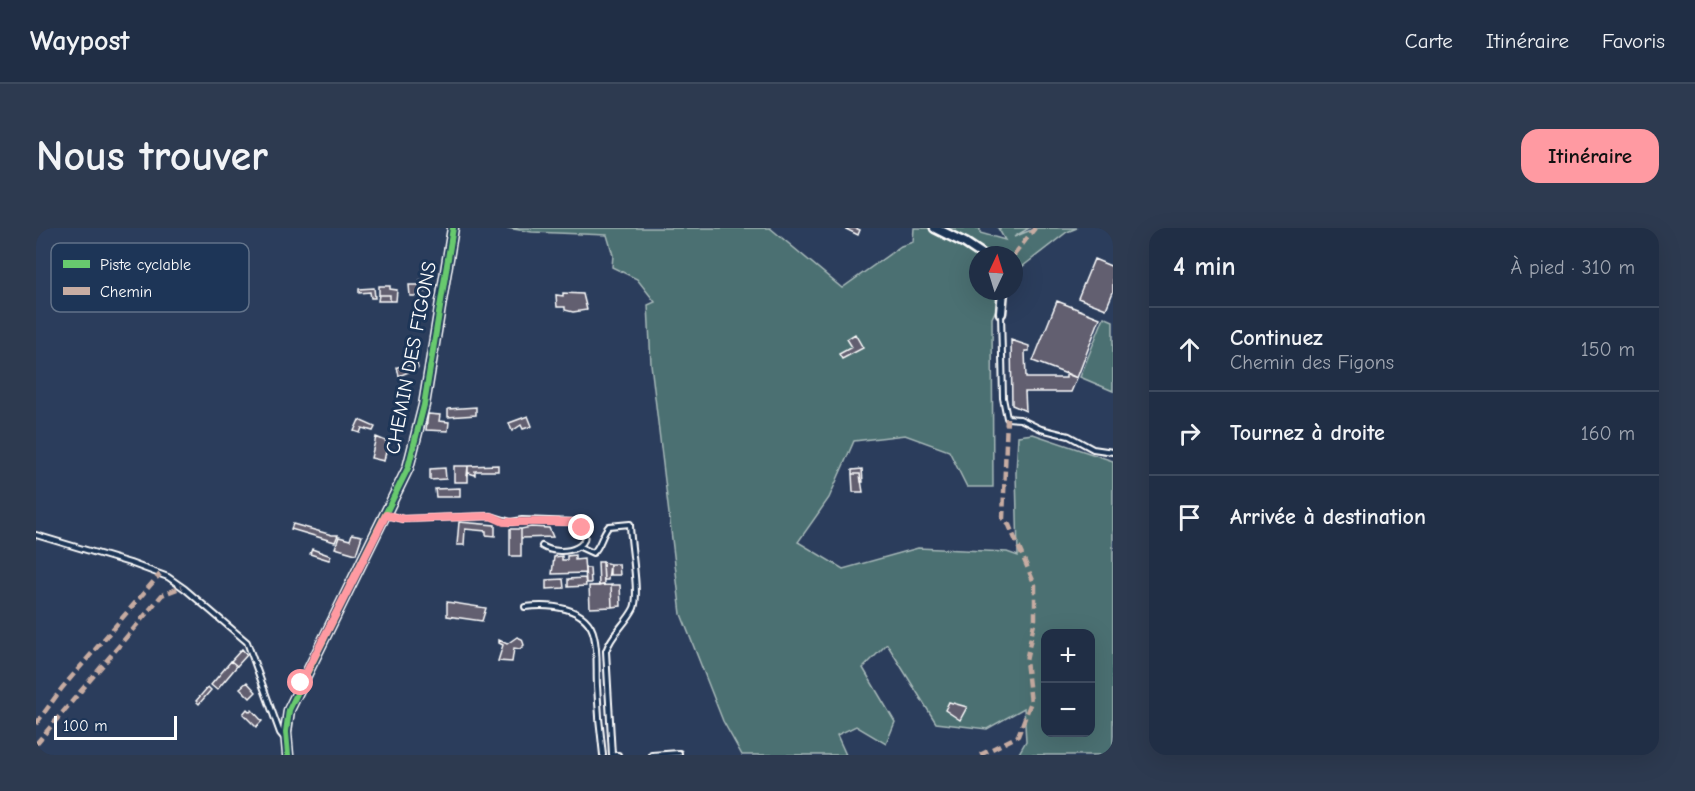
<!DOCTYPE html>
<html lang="fr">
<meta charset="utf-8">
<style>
:root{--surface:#202e45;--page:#2d3a50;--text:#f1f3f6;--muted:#a2a8b3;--line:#3d4a5e;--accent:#ff9aa2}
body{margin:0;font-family:"Comic Neue",sans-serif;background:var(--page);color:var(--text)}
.controls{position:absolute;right:18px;bottom:18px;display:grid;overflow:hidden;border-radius:12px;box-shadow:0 6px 24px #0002}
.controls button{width:54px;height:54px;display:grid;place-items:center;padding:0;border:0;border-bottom:2px solid var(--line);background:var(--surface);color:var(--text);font:30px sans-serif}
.compass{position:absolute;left:933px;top:18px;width:54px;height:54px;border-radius:50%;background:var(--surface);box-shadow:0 6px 24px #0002;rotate:4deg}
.scale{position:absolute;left:18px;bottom:15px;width:123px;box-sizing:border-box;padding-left:6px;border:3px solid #fff;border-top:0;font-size:16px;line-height:21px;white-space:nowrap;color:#fff;-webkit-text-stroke:4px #1d3557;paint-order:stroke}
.stop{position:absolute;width:18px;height:18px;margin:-14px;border:4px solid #ff9aa2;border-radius:50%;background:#fff}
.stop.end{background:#ff9aa2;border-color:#fff;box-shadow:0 2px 6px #0008}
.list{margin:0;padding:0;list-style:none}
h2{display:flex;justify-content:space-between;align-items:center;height:78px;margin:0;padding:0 24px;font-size:26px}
h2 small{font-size:20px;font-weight:400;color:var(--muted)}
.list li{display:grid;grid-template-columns:39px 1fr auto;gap:18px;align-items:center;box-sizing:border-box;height:84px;padding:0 24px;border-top:2px solid var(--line)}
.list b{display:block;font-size:22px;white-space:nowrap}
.list p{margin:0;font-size:20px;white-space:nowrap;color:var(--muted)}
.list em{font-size:20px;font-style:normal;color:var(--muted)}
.icon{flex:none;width:33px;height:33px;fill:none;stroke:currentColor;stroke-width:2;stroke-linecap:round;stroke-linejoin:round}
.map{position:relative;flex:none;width:1077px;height:527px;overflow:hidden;border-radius:18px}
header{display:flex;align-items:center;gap:36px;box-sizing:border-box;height:84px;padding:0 30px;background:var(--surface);border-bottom:2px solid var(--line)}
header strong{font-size:28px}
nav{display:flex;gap:33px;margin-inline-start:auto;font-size:21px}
.intro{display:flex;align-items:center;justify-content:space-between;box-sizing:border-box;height:144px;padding:0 36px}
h1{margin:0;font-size:42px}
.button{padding:15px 27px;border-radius:18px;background:var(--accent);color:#111;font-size:21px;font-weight:700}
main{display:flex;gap:36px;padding:0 36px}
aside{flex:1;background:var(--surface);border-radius:18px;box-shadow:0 6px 24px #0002}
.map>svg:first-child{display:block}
.green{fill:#4c7072;stroke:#a6b8b8;stroke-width:1.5;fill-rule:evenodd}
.building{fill:#625e70;stroke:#fff;stroke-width:1.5}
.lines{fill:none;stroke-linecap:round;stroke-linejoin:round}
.lane-casing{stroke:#fff;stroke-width:8}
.street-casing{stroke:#fff;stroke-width:13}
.lane{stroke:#1d3557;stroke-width:4}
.street{stroke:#1d3557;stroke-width:8}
.quiet{stroke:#c7aca2;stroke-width:4.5;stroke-dasharray:9 4.5;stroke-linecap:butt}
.cycleway-casing{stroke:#1d3557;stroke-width:10}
.cycleway{stroke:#67ca6e;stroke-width:6}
.route{stroke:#ff9aa2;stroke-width:8}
.labels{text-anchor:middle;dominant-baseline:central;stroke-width:6;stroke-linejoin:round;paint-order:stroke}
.street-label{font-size:20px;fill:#fff;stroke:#1d3557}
.key{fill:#1d3557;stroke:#617289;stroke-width:1.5}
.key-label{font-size:16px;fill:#fff}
</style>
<header>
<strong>Waypost</strong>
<nav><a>Carte</a><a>Itinéraire</a><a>Favoris</a></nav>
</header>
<div class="intro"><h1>Nous trouver</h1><a class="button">Itinéraire</a></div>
<main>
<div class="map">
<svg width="1077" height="527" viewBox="0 0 1077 527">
<rect width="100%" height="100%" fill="#2b3d5c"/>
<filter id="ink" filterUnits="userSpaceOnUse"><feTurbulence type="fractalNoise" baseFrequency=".0167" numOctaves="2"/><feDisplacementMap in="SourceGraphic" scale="12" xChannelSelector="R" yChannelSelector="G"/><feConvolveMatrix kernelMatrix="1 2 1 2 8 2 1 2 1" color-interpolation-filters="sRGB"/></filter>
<g filter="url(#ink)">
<path class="green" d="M471,0h263l72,60 59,-42 12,-4 1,-14h66v5l25,7 -7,-12h31l-15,9 22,-9h41l-10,4 -53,41v-18h-36v36h27l-13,27 1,169h-26l-18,-36 -44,-16 -51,6 -25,57 -31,44 45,27 75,-21 89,4 11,4 -2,-83 2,-37 15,-2 80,27v294h-95l8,-14 -2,-33 -37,21 -51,-6 -49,-79 -24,24 32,54 -9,22 -30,-18 -19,9 9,20h-104l-19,-34 -42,-107 -30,-250 -3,-59 7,-3 -18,-23 -25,-12 1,-12 -6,-20 -75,-3zM1010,406h44v99h-44z
M1068,89l9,4v70l-33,-14z"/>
<path class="building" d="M808,0h11l5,2 -2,5z
M1058,31l19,8v25l-7,17 -28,-11z
M384,52h11l-4,12h-7v4h-10l-1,-11h11z
M343,58h11v3l7,1 -1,11h-6v-6h-11z
M338,60l1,10h-4l-1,-6 -11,1v-4z
M527,65l20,1 4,16 -14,2 -8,-2v-3h-8l-1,-12 7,1z
M343,67h11v6h-12z
M1021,73l43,17 -23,60 -44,-17z
M819,106l8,14 -21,11 -3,-5 13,-7 -5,-8z
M975,112l18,6v5h-4l1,27h40v-5l11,5 -6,14h-46l1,19 -14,-6z
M380,132l2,8 -19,8 -2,-9 13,-2 -1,-4z
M440,179v8l-28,2v-8z
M392,186l12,1 -1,6 10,1 -1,9 -22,-1z
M492,188l4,10 -9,3 -2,-4 -9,6 -3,-8z
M323,192l16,7 -2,4 -11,-3 -2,5 -6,-2z
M340,209l12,5 -4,19 -13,-3z
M462,237v6h-23v4l-6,-2 -2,3 1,-10z
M418,238h14v16h-14z
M409,240l1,11 -16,1v-11z
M826,241l1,13h-2l-1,-8h-8v-4z
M816,246h8l3,18h-10z
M424,260v9h-24l-1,-8z
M423,294l36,3v11l-9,-1v-4l-21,-2 -1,16h-7z
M257,296l39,11h6l-3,7 -44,-13z
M495,299l18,1 4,9 -32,1v-9z
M474,301h11v27h-11z
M316,306l10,2 -6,18 -21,-6 4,-11 11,3z
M276,321l19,7 -2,4 -19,-6z
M539,327v5l9,-1 1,14 -33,1 2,-17 8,-1v4h5v-4z
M562,334h5l1,23 -5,1z
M567,334l7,2 -2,16h-4z
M574,336h9l1,11h-10z
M549,340h5l1,15h-5z
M549,350l1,8 -18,1v-8z
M527,351l1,9 -18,1v-9z
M575,357l1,22 -22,1 -1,-22z
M575,357h9l1,21 -9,1z
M411,374l39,6 -4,13 -35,-5z
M481,409l5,2 2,6 -4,4 -6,-1 -2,14 -14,-1 5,-16 -4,-2v-3l8,4z
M206,421l5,6 -10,11 -6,-5z
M195,433l6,5 -20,24 -6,-5z
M211,454l9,10 -6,6 -10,-10z
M172,459l3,3 -12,14 -3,-3z
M913,474l18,5 -7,13 -15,-10z
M211,481l3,3 2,-2 10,11 -6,6 -13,-13z"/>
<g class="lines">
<g class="lane-casing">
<path id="lane" d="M965,85l2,85 4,20 13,1 21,10 28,7 24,13 20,3
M350,287l17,4 88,-3 20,6 11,-2 54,2c26,23 -13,37 -34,24
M0,307l94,28 38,14 17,12 62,53 33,91 4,5
M544,319l13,6c8,-7 8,-18 16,-27l21,-2c0,19 10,69 4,84 -8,16 -22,25 -28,43l6,104
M489,379c23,-3 63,-1 69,29 4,15 2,34 3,50 1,23 3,46 6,69
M579,527h3
M616,527l27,-2"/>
</g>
<g class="street-casing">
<path id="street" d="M899,0l30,15 18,12
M965,85l2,-22
M252,527l-2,-23 3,-22 119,-242 16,-63 29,-177"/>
</g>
<use href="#lane" class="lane"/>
<use href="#street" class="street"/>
<path class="quiet" d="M978,27l21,-27
M0,496l26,-36 98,-114
M0,516l126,-149 20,-8
M944,527l38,-19 13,-34 -5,-41 9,-42v-34l-26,-60 -6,-6 4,-101"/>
<g class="cycleway-casing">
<path id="cycleway" d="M252,527l-2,-23 3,-22 119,-242 16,-63 29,-177"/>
</g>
<use href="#cycleway" class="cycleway"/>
</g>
</g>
<g class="lines" filter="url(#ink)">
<path class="route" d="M265,455l85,-168 17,4 88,-3 13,6h72l6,6"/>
</g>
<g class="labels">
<g class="street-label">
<text transform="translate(375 130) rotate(-79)">CHEMIN DES FIGONS</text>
</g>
</g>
<rect x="15" y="15" width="198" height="69" rx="9" class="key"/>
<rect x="27" y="32" width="27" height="8" fill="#67ca6e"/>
<rect x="27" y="59" width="27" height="8" fill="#c7aca2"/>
<g class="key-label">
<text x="64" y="42">Piste cyclable</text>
<text x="64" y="69">Chemin</text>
</g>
</svg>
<div class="controls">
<button>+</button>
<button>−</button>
</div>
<svg class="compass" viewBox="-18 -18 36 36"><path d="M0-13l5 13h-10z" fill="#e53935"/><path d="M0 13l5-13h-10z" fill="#a2a8b3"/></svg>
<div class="scale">100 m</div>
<div class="stop" style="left:265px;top:455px"></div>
<div class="stop end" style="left:546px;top:300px"></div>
</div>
<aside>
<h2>4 min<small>À pied · 310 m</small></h2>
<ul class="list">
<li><svg class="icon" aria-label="ahead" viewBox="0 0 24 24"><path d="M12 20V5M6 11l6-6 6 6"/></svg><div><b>Continuez</b><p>Chemin des Figons</p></div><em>150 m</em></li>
<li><svg class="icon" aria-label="right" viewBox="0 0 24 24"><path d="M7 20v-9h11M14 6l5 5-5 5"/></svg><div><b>Tournez à droite</b></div><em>160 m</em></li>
<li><svg class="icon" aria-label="arrive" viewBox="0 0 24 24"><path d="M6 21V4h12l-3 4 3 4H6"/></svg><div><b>Arrivée à destination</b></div></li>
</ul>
</aside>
</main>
